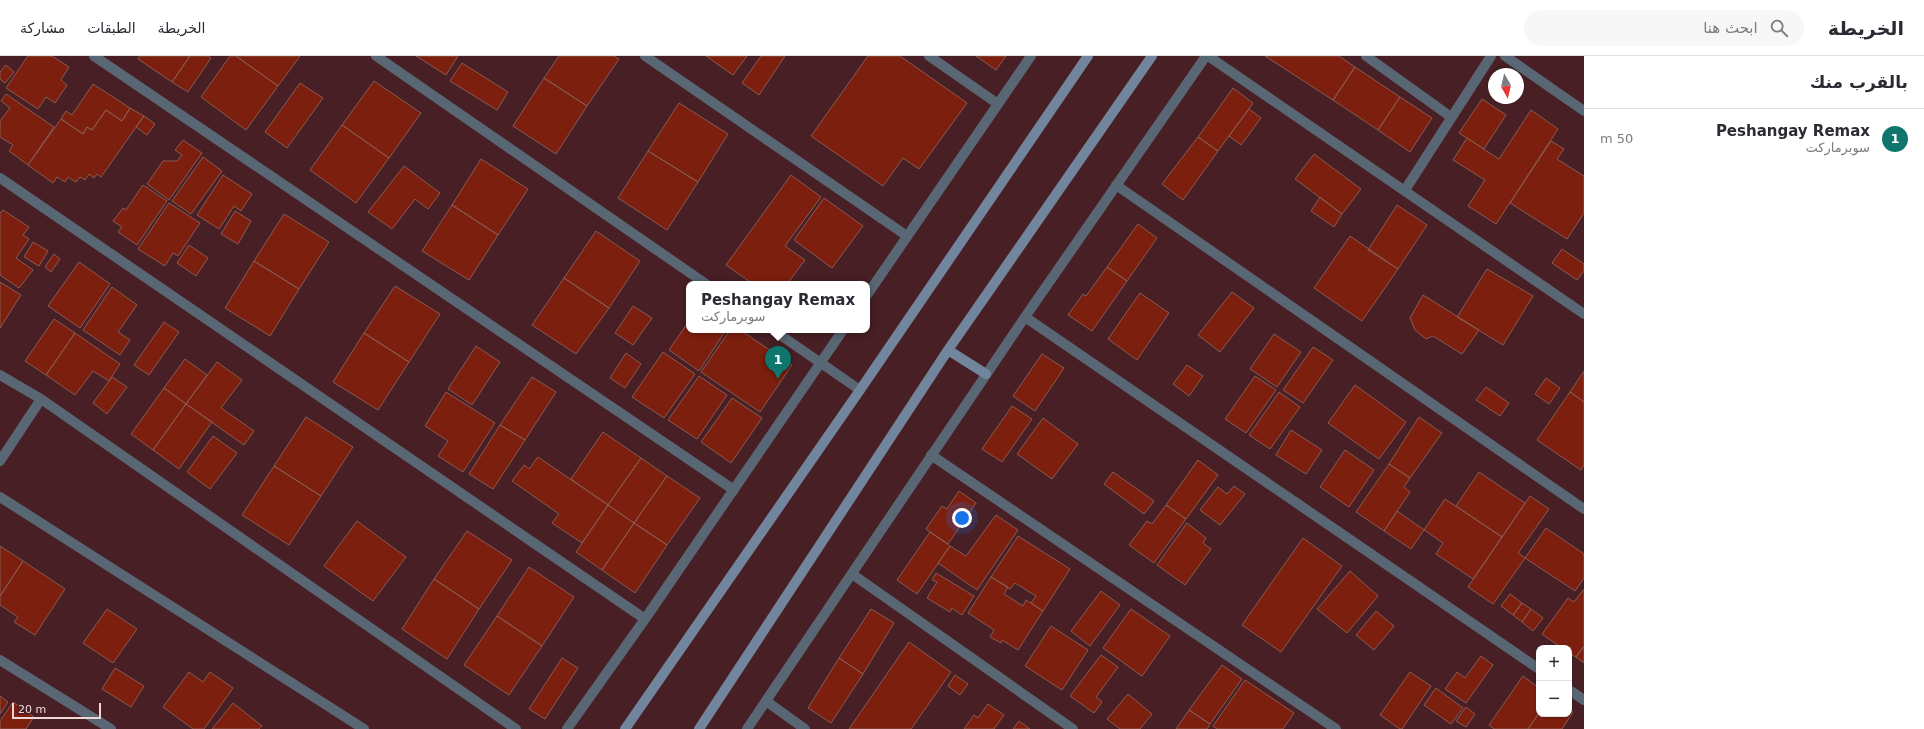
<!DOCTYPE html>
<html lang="ar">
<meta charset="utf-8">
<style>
:root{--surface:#fff;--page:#f7f7f7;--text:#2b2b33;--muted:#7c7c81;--line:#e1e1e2;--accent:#0f766e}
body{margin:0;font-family:"DejaVu Sans","Noto Sans Arabic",sans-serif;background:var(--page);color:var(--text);direction:rtl}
.controls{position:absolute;right:12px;bottom:12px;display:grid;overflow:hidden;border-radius:8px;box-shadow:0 1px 3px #0004}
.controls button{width:36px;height:36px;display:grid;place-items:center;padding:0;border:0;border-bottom:1px solid var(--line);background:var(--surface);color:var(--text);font:20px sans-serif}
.compass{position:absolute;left:1488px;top:12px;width:36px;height:36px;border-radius:50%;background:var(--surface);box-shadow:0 1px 3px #0004;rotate:172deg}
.scale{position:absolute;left:12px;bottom:10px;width:89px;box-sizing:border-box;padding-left:4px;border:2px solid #f1d6d8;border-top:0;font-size:11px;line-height:14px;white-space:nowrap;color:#f1d6d8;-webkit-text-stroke:3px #471f25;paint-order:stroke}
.you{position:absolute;left:962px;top:462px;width:14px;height:14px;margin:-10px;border:3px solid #fff;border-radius:50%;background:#1a73e8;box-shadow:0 0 0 6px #1a73e833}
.badge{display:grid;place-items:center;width:26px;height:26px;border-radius:50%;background:var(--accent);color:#fff;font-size:13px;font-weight:700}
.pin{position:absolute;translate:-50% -33px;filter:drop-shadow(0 1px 2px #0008)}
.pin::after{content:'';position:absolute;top:21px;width:14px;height:12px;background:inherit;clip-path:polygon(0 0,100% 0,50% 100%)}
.popup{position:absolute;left:686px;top:225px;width:184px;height:52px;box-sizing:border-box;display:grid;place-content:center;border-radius:8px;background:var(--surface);filter:drop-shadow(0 1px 3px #0005);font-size:13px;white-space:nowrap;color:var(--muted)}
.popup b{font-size:15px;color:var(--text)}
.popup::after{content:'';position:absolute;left:50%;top:100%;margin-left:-8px;border:8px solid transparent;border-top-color:var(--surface)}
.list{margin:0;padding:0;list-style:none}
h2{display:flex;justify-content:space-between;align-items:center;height:52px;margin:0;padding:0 16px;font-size:17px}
h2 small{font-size:13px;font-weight:400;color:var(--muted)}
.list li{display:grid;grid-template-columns:26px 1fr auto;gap:12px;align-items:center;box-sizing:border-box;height:60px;padding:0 16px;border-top:1px solid var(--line)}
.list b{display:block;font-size:15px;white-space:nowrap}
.list p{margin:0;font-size:13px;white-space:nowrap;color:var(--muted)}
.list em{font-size:13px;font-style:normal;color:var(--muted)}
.icon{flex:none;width:22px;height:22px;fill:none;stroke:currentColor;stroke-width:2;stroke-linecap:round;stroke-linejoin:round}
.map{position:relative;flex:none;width:1584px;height:673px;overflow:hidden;direction:ltr}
header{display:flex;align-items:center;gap:24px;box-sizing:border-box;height:56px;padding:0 20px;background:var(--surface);border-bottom:1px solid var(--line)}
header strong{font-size:19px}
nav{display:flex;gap:22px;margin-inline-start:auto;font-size:14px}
.search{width:280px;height:36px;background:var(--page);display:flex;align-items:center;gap:10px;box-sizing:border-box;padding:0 14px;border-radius:22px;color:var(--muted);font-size:15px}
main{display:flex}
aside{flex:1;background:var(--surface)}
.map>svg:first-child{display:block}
.building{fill:#7d1f0f;stroke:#895c53}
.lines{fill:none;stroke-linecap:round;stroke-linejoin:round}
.lane{stroke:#596674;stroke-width:10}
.street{stroke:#596674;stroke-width:10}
.secondary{stroke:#71859c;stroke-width:10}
</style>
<header>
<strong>الخريطة</strong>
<div class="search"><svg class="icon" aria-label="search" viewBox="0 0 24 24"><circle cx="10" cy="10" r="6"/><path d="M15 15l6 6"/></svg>ابحث هنا</div>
<nav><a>الخريطة</a><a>الطبقات</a><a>مشاركة</a></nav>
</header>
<main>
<aside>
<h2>بالقرب منك<small></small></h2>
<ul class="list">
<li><span class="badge">1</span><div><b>Peshangay Remax</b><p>سوبرماركت</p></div><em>50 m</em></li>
</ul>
</aside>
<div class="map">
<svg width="1584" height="673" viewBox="0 0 1584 673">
<rect width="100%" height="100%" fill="#471f25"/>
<path class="building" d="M28,0h24l17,11 -8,13 6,5 -12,18 -9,-6 -8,12 -32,-21z
M140,0h50l-18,26 -34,-23z
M190,0h18l3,2 -23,34 -16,-10z
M230,0h6l42,30 -32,44 -45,-33z
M236,0h64l-22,30z
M416,0h42l-12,19z
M559,0h55l5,3 -32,47 -43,-28z
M706,0h41l-14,19z
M761,0h24l-26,39 -17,-12z
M868,0h32l67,47 -48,66 -16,-11 -20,28 -72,-50z
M976,0h30l-10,14z
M1265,0h74l16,11 -22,33z
M462,7l46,29 -11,18 -47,-29z
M6,9l8,7 -9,11 -5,-4v-7z
M1355,11l45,30 -22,33 -45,-30z
M544,22l43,28 -31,48 -43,-28z
M374,25l47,32 -32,45 -47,-33z
M300,27l23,15 -36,50 -22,-16z
M93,28l37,24 -8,13 -16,-11 -14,20 -5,-3 -4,7 -22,-15 5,-8 6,4z
M1233,32l20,15 -35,48 -20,-14z
M6,38l48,33 -26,38 -19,-14 4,-6 -13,-8v-16l10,-13 -9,-7z
M1400,41l32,21 -22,34 -32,-22z
M1482,43l24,16 -22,34 -25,-16z
M679,47l49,31 -30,48 -50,-31z
M130,52l14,8 -43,61 -4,-3 -3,4 -5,-4 -4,6 -5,-3 -4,5 -8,-5 -3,5 -8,-5 -4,6 -25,-18 33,-46 22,15 4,-7 5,3 14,-20 16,11z
M1249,53l12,9 -20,27 -12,-9z
M1531,54l27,19 -62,95 -28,-18 17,-26 -32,-20 14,-22 32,21z
M144,60l11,8 -8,11 -11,-8z
M342,69l47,33 -33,45 -46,-33z
M1198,81l20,14 -35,49 -21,-16z
M183,84l19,13 -33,47 -22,-16 16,-23h14l5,-6 -7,-5z
M1551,85l13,8 -7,10 27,17v37l-17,26 -57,-36z
M648,95l50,31 -31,48 -49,-32z
M1314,98l47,35 -19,25 -47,-35z
M203,101l19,14 -31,43 -19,-13z
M481,103l47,30 -30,46 -46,-30z
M404,110l36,27 -12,16 -13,-10 -23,30 -24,-17z
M223,119l29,19 -11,17 -7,-5 -15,23 -22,-14z
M791,119l30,22 -36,49 20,14 -18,24h-34l-27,-19z
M143,129l24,16 -30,44 -19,-13 4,-5 -9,-6 10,-13 3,2z
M1320,141l22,17 -8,13 -23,-16z
M824,142l39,28 -31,42 -38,-28z
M169,147l31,20 -22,33 -5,-3 -8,13 -27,-17z
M452,149l46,30 -29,45 -47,-29z
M1397,149l30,20 -29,44 -30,-19z
M3,154l26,17 -6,8 6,4 -13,19 17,12 -14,18 -19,-13v-62z
M235,155l16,10 -13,23 -17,-10z
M284,158l45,28 -30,47 -45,-28z
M1138,168l19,14 -30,43 -20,-14z
M596,175l44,30 -31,47 -45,-30z
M1350,180l48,33 -36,52 -48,-33z
M33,186l15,9 -9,15 -15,-9z
M189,189l19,13 -12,18 -19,-13z
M1562,193l22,15v7l-7,9 -25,-17z
M54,198l6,5 -9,13 -6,-5z
M254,205l45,28 -29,47 -45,-28z
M79,206l31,22 -30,44 -32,-22z
M1107,211l20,14 -35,50 -24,-16 15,-21 3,2z
M1487,213l46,27 -30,49 -46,-28z
M564,222l45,30 -33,46 -44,-29z
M0,226l21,13 -21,33z
M395,230l45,28 -31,48 -45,-29z
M112,231l25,18 -19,27 12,8 -10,15 -37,-25z
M1232,236l22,16 -34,44 -22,-17z
M1140,237l29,20 -32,47 -29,-21z
M1423,239l56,35 -17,24 -29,-18 -7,3 -11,-9 -5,-12z
M633,250l19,12 -19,27 -18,-12z
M54,263l21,14 -29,42 -21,-14z
M689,265v9h37l-27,41 -30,-21z
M164,266l15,10 -30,43 -15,-10z
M730,274h10l52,35 -32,47 -59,-40z
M75,277l45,31 -11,17 -16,-10 -18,24 -29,-20z
M364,277l45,29 -31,48 -45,-28z
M1274,278l27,18 -24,35 -27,-18z
M476,290l24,16 -28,43 -24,-16z
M1313,291l20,13 -30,43 -20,-13z
M663,296l32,22 -31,44 -32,-21z
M626,297l15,11 -16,24 -15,-10z
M1042,298l22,14 -29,43 -22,-15z
M185,303l22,16 -21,29 -22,-16z
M217,306l25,18 -21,28 33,23 -10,14 -58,-41z
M1187,309l16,11 -14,20 -16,-12z
M1584,315v31l-14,-10z
M699,320l28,19 -30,44 -29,-19z
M1255,320l21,14 -30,43 -21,-14z
M112,321l15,10 -20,27 -14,-11z
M532,321l24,15 -31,48 -25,-15z
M1546,322l14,10 -11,16 -14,-10z
M1355,329l51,37 -27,37 -51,-36z
M1486,331l23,16 -9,13 -24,-16z
M164,332l22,16 -33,46 -22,-16z
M446,336l49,31 -32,49 -25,-16 10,-15 -23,-15z
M1279,336l21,15 -30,42 -21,-14z
M1570,336l14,10v63l-3,5 -44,-30z
M732,342l30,20 -31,45 -30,-21z
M186,348l26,18 -33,47 -26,-19z
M1012,350l20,13 -30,43 -20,-13z
M306,361l47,30 -32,49 -47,-30z
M1419,361l23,16 -32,45 -21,-14z
M1043,362l35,26 -26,35 -35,-25z
M500,369l25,15 -32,49 -24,-15z
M1291,374l31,20 -16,24 -30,-19z
M603,376l38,26 -33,47 -37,-26z
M213,380l24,17 -27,36 -23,-17z
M1345,394l29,20 -25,37 -29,-20z
M538,401l70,48 -26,38 -30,-20 7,-9 -47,-33 12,-16 5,4z
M641,402l26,18 -33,47 -26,-18z
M1198,404l20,15 -32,44 -20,-14z
M1389,408l21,14 -6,9 6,5 -26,39 -28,-19z
M274,410l47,30 -32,49 -47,-30z
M1113,416l41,29 -10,13 -40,-30z
M1479,416l46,31 -23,34 -46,-31z
M667,420l33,22 -33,47 -33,-22z
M1234,430l11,8 -25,31 -20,-15 18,-23 9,7z
M959,435l17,12 -28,41 -22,-15 16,-23 5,3z
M1530,440l19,13 -31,44 7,5 -32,46 -25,-17z
M1445,443l57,38 -29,42 -37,-25 7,-11 -19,-13z
M608,449l26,18 -32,47 -26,-18z
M1166,449l20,14 -32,44 -25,-18 18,-24 5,3z
M1397,455l27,19 -13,19 -27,-18z
M996,459l22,15 -41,60 -39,-27 12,-17 16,10z
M357,465l49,36 -33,44 -49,-35z
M634,467l33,22 -32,48 -33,-23z
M1187,467l19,15 -3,5 8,6 -26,36 -28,-20z
M1546,472l38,26v24l-9,13 -50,-33z
M467,475l45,29 -33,49 -45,-30z
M930,476l20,14 -33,48 -20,-14z
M1018,480l52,33 -27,42 -12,-8 5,-7 -21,-13 -5,6 -19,-12z
M1303,482l39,28 -61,86 -39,-27z
M0,490l23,15 -23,35z
M23,505l42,28 -30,46 -21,-13 4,-5 -18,-12v-9z
M529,511l45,30 -32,49 -45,-30z
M1350,515l28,25 -31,37 -30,-24z
M936,517l38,23 -12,19 -10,-7 -2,4 -23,-14 10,-16 -5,-2z
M991,521l17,10 -4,7 19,12 3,-6 17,11 -25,39 -16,-10 -1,3 -11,-6 4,-7 -26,-17z
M434,523l45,30 -32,50 -45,-30z
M1584,533v57l-8,11 -7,-4v-5h-7l-20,-14 26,-36 6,4z
M1101,535l19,14 -30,41 -19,-15z
M1510,538l12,9 -9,12 -12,-9z
M1522,547l9,6 -9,13 -9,-7z
M107,553l30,20 -24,34 -30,-20z
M871,553l23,14 -31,51 -24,-16z
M1131,553l39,27 -28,40 -39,-28z
M1531,553l12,9 -10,13 -11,-9z
M1376,555l18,15 -20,24 -18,-15z
M497,560l45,30 -33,49 -45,-30z
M1051,570l37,24 -26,40 -37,-24z
M909,586l42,30 -40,57h-62z
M1584,590v17l-8,-6z
M1101,599l17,12 -22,30 6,5 -8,11 -24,-17z
M1481,600l12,9 -27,38 -21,-14 12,-17 8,6z
M562,602l16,10 -33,51 -16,-10z
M839,602l24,16 -32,49 -23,-15z
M1222,609l20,14 -32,45 -21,-14z
M115,612l29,18 -13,21 -29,-18z
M189,616l14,10 7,-10 23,16 -29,41h-11l-30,-22z
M1410,616l21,14 -29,43h-2l-20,-14z
M955,619l13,9 -8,11 -12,-9z
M1523,620l16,12v25l-11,16h-34l-5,-4z
M1245,624l49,33 -11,16h-66l-4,-3z
M1436,632l27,20 -12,16 -27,-19z
M1128,638l24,20 -12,15h-20l-13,-10z
M0,640l8,6 -8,12z
M13,646l21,15 -8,12h-26v-8z
M233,647l29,23 -3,3h-47z
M988,648l16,11 -10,14h-30l10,-14 4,3z
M1466,651l9,7 -9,13 -10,-6z
M1569,653l4,3 -11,17h-34l11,-16 30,1z
M1189,654l21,14 -3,5h-31z
M1019,665l11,8h-17z"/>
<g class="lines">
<path class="lane" d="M1366,0l85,61
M1405,134l86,-134"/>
<path class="street" d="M94,0l640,434
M376,0l330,228
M645,0l262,180
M929,0l69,48
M1208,0l376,258
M1505,0l79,55
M0,122l645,441
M1116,129l468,324
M867,239l164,-239
M1025,261l514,352
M773,274l87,60
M0,319l41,24 475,330
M931,399l405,274
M0,405l41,-62
M0,441l364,232
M852,518l221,155
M0,604l111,69
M1569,634l15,10
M766,645l39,28
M567,673l78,-110 198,-289
M747,673l278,-412 181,-261"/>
<path class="secondary" d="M948,294l38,24
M625,673l235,-339 228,-334
M699,673l249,-379 204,-294"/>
</g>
</svg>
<div class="controls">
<button>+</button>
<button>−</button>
</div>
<svg class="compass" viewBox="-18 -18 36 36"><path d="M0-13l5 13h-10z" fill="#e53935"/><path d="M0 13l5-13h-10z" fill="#7c7c81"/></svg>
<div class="scale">20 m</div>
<div class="you"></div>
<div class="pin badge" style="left:778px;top:323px">1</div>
<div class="popup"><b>Peshangay Remax</b>سوبرماركت</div>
</div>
</main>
